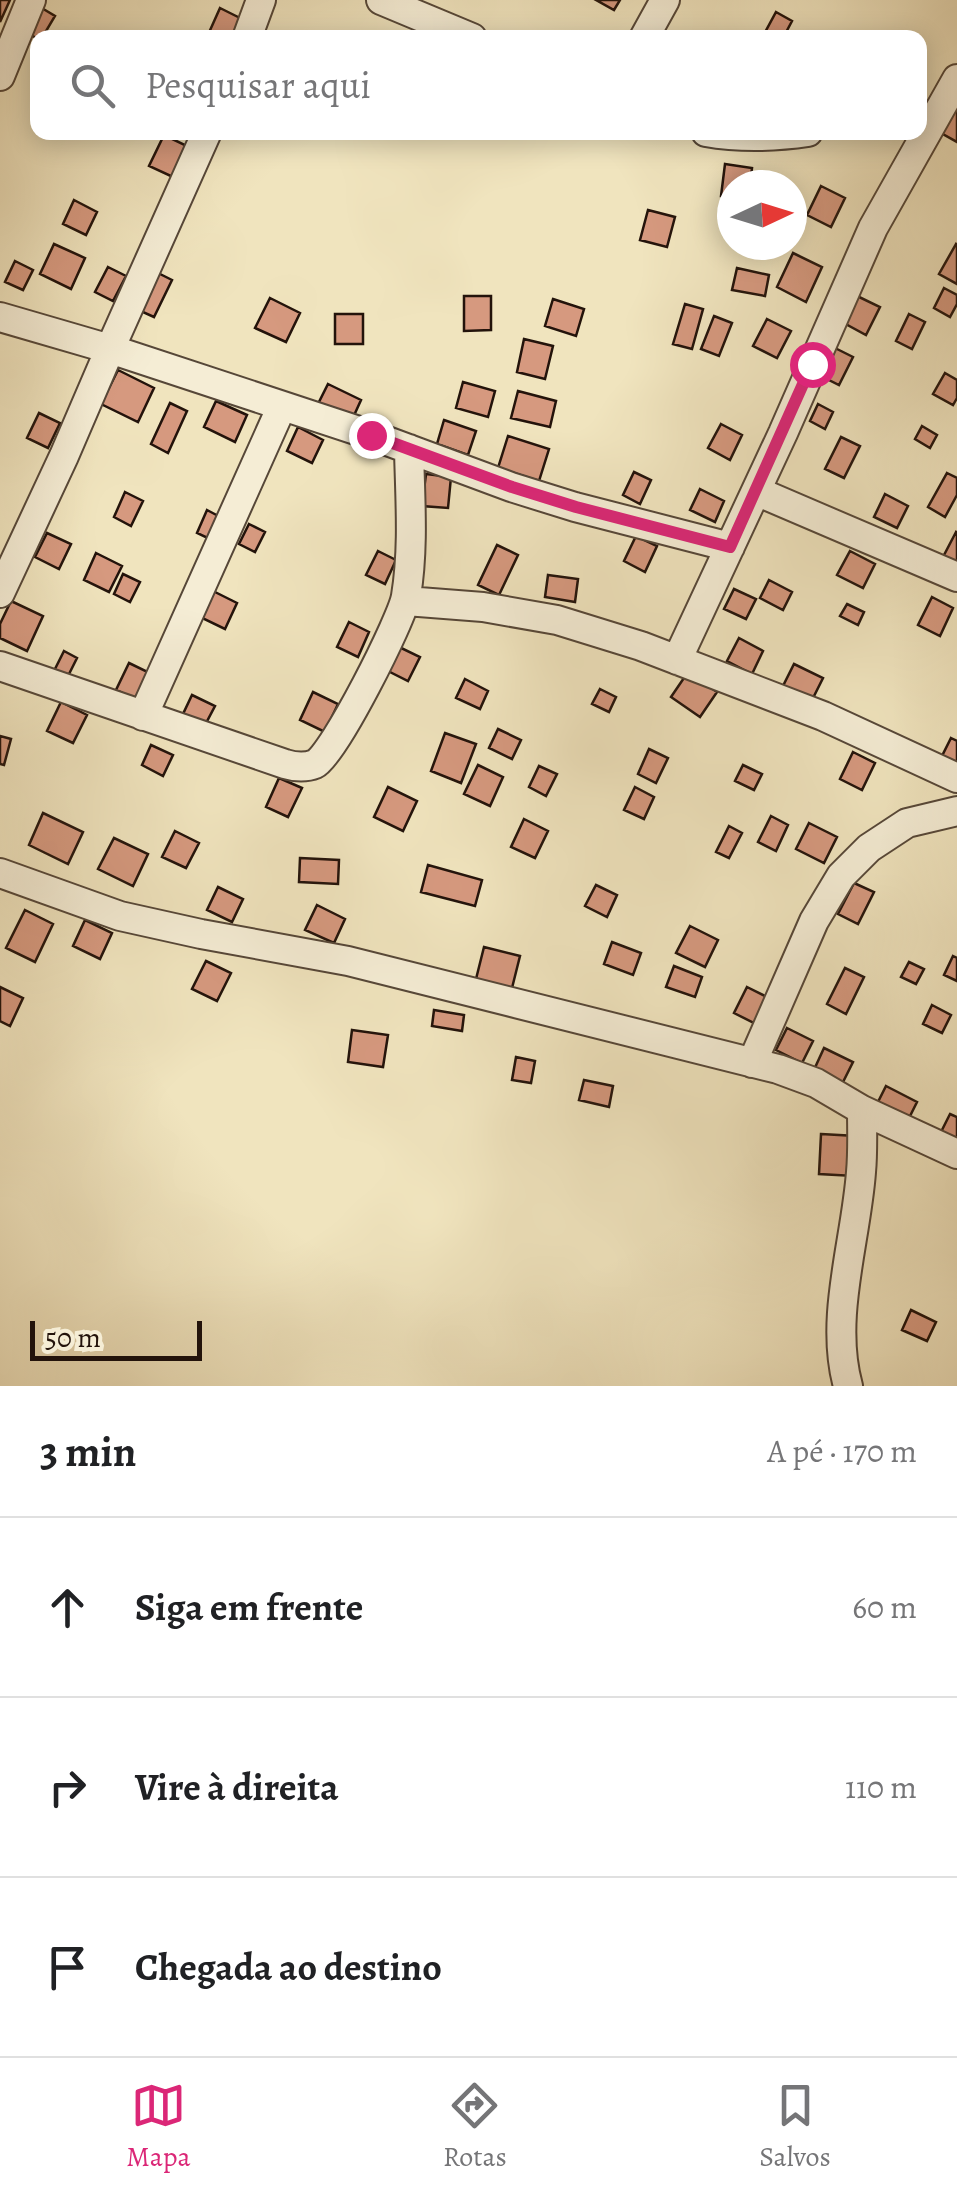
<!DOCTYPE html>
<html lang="pt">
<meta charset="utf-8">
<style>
:root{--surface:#fff;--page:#f2f2f2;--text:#202124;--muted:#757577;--line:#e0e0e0;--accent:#db2777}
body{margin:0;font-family:Alegreya,serif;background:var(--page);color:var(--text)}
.compass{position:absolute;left:717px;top:170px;width:90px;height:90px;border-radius:50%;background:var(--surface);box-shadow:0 5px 25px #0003;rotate:86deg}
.scale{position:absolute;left:30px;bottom:25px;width:172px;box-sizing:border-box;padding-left:10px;border:5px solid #23130b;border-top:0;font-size:28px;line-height:35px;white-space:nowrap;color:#23130b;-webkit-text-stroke:8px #f5edd5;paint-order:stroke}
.stop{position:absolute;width:30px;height:30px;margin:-22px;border:8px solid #db2777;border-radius:50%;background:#fff}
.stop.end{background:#db2777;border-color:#fff;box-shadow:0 2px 10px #0008}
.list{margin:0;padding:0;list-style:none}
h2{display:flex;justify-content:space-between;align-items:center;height:130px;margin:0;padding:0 40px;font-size:42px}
h2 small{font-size:32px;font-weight:400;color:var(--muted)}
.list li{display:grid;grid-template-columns:65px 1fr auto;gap:30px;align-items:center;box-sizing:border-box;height:180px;padding:0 40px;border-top:2px solid var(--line)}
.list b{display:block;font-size:38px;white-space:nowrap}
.list em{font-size:32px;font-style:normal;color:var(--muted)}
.icon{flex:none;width:55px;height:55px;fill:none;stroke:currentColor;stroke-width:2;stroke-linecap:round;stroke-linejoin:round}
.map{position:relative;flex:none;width:957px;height:1386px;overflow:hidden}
.search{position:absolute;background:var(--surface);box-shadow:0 5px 25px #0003;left:30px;right:30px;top:30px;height:110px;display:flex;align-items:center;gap:25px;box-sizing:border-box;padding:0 35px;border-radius:20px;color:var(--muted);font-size:38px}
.sheet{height:670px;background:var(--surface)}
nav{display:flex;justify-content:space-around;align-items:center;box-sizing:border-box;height:140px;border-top:2px solid var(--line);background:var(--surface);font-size:28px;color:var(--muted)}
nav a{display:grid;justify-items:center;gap:5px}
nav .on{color:var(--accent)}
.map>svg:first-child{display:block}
.building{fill:#d6997f;stroke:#23130b;stroke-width:2.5}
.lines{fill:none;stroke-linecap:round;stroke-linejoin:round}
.street-casing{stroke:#564738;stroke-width:32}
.street{stroke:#f5edd5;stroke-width:28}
.route{stroke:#db2777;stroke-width:12}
</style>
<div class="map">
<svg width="957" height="1386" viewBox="0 0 957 1386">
<rect width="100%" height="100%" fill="#f0e4be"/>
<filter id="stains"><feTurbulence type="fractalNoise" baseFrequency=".002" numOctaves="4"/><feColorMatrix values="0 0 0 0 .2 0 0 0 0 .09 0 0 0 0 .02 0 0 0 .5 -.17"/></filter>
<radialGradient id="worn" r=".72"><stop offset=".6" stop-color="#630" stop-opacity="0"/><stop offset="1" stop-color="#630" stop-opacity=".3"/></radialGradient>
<path class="building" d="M0,0h10l-10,22z
M596,0h24l-6,10z
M40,7l15,9 -13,22 -4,1 -12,-7z
M220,8l26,13 -8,17 -31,-1z
M776,12l16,9 -9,17h-21z
M957,104v38l-16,-9z
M164,135l23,11 -14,31 -24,-11z
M725,164l27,4 -2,17h-18v12l-11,-1z
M821,186l24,12 -14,29 -24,-12z
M74,200l23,12 -11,23 -23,-11z
M648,210l27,7 -8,30 -27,-7z
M54,244l31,14 -14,31 -31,-15z
M956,244l1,1v39l-18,-10z
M793,253l29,14 -16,35 -29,-15z
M15,261l18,9 -10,20 -18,-8z
M108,267l18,9 -13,25 -18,-9z
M737,268l32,7 -4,21 -33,-6z
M154,271l18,9 -18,37 -18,-8z
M944,288l13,7v9l-7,13 -16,-9z
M855,295l25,12 -14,28 -24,-13z
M464,296h27v34l-27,1z
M270,298l30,15 -14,29 -31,-14z
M553,299l31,10 -8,27 -31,-10z
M685,304l18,5 -11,40 -19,-5z
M335,314h28v30h-28z
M909,314l16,8 -13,27 -16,-8z
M714,316l18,7 -13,33 -18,-7z
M767,319l24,12 -14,27 -24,-12z
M524,339l29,7 -8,33 -28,-7z
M831,346l22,11 -14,28 -22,-11z
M118,370l36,18 -16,34 -37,-18z
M945,373l12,7v18l-4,7 -20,-11z
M463,382l32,9 -7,26 -32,-9z
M328,384l33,16 -10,22 -34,-16z
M518,391l38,10 -6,26 -39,-9z
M216,401l31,14 -12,27 -31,-15z
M170,403l17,8 -19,42 -17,-9z
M818,404l15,8 -8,17 -15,-8z
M39,413l21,10 -12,25 -21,-10z
M444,420l32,11 -8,24 -31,-11z
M721,424l21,11 -12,25 -22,-12z
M922,426l15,9 -7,13 -15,-9z
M298,427l25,13 -11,23 -25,-12z
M508,436l41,13 -10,32 -41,-13z
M841,437l19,9 -16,32 -19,-9z
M634,472l17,8 -11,24 -17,-9z
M947,473l10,5v17l-12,22 -17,-10z
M426,474l25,3 -3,31 -26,-2z
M700,489l24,12 -9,21 -25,-12z
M125,492l18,9 -12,25 -17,-9z
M885,494l23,12 -11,22 -23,-11z
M207,510l17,9 -10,22 -17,-8z
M249,524l16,8 -10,20 -16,-8z
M956,532l1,1v32l-14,-8z
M47,533l24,11 -12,25 -24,-12z
M636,536l21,10 -12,26 -21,-11z
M497,545l21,10 -19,40 -21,-10z
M378,551l18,9 -11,24 -19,-9z
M850,551l25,13 -12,24 -26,-13z
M96,553l26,13 -13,26 -25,-12z
M123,574l17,8 -10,20 -16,-8z
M548,575l30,4 -3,23 -30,-5z
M769,580l23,12 -9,18 -23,-12z
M734,589l22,10 -10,20 -22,-10z
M213,591l24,12 -12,26 -25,-12z
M932,597l21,11 -13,28 -22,-11z
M11,601l32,15 -16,35 -27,-13v-14z
M847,604l17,8 -6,13 -18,-9z
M349,622l20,10 -11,25 -21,-10z
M739,638l24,13 -11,23 -25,-13z
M395,645l25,12 -12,24 -24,-12z
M64,651l13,7 -12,24 -13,-7z
M129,663l25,12 -13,27 -25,-12z
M794,664l29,14 -11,22 -29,-14z
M688,672l29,20 -17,25 -29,-20z
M465,679l23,12 -8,18 -24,-11z
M600,689l16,8 -7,15 -17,-8z
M313,692l25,12 -13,28 -25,-12z
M192,695l23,11 -10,19 -22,-11z
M61,702l26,13 -14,28 -26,-12z
M498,729l23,11 -9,19 -23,-11z
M445,733l31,11 -15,39 -30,-12z
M0,736l11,3 -7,26 -4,-1z
M951,738l6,3v22l-15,-7z
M151,745l22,10 -10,21 -21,-11z
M649,749l19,9 -12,25 -18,-9z
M853,752l22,11 -13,27 -22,-11z
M478,765l25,12 -13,29 -26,-12z
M743,765l19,9 -8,16 -19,-9z
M539,766l18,8 -11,22 -17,-9z
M279,778l23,10 -14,29 -22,-10z
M388,787l29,14 -14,30 -29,-14z
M635,787l19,10 -10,22 -20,-9z
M43,813l40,19 -15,32 -39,-19z
M771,816l17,9 -12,26 -18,-9z
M524,819l24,12 -13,27 -24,-11z
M809,823l28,14 -13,26 -28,-14z
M729,826l13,7 -13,25 -13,-6z
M175,831l24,12 -13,25 -24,-11z
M114,838l34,16 -15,32 -35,-17z
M300,858l39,2 -1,24 -39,-2z
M428,865l54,15 -7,26 -54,-14z
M854,883l20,9 -16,32 -20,-10z
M596,885l21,10 -10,22 -22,-11z
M218,887l25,12 -11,23 -25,-12z
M317,905l28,14 -11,24 -29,-13z
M25,910l28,14 -18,38 -29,-14z
M85,920l27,13 -12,26 -27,-13z
M690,926l28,14 -13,27 -29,-14z
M612,942l29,11 -8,22 -29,-11z
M484,947l36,9 -8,32 -36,-9z
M953,956l4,2v23l-13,-6z
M206,961l25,12 -14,28 -25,-12z
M909,962l15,7 -8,15 -15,-7z
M674,966l28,11 -7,20 -29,-10z
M845,968l19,9 -18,37 -19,-10z
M0,987l23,11 -13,28 -10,-5z
M747,987l24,12 -13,26 -24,-12z
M932,1005l19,10 -9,18 -19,-9z
M434,1010l30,5 -2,16 -30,-5z
M787,1028l26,13 -11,22 -26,-13z
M352,1030l36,5 -5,32 -35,-5z
M824,1048l29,14 -12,24 -28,-14z
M516,1057l19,4 -4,22 -19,-3z
M584,1080l29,6 -4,21 -30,-7z
M886,1086l31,16 -9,18 -31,-16z
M950,1114l7,3v28l-18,-9z
M821,1134l35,2 -2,40 -35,-2z
M911,1310l25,12 -9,19 -25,-11z"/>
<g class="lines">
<g class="street-casing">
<path id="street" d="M381,0l91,38
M247,38l14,-38
M644,38l21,-38
M0,76l31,-76
M706,132c34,6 68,5 102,0
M0,317l110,32 261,86 140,52 64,20 155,40
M756,491l201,86
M0,593l64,-137 46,-107 97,-217
M406,601l77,6 74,13 84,26 182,70 134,62
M677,660l106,-227 90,-205 84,-149
M0,666l285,98c10,3 20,4 30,0 18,-8 88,-146 91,-168 8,-49 4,-98 3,-147
M143,716l139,-310
M0,873l120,43 81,18 147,27 430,108 38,14 46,27 95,44
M752,1063l62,-142 27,-45 28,-28 38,-25 50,-12
M848,1386c-19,-68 8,-145 13,-214 2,-21 1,-42 1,-62"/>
</g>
<use href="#street" class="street"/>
</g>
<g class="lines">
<path class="route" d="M371,435l141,52 64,20 154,40 82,-183"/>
</g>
<rect width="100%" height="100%" filter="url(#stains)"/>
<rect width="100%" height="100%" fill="url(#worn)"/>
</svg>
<svg class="compass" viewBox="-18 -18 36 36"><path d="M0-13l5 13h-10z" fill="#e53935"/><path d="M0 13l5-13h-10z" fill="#757577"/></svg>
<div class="scale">50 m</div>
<div class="stop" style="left:812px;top:364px"></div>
<div class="stop end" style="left:371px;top:435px"></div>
<div class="search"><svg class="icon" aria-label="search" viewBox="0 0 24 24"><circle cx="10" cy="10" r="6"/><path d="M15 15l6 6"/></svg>Pesquisar aqui</div>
</div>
<section class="sheet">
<h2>3 min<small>A pé · 170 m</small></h2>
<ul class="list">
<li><svg class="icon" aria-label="ahead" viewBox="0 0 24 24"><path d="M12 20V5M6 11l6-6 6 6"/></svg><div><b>Siga em frente</b></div><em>60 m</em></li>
<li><svg class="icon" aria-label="right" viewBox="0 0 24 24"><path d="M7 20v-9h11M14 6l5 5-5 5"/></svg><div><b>Vire à direita</b></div><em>110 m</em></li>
<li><svg class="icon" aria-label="arrive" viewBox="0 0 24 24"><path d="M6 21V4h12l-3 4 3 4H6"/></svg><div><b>Chegada ao destino</b></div></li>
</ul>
</section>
<nav>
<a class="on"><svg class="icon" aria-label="map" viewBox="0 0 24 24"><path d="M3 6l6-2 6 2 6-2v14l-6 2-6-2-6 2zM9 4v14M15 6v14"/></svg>Mapa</a>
<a><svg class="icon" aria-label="directions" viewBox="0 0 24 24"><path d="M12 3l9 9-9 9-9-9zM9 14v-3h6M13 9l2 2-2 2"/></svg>Rotas</a>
<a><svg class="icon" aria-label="saved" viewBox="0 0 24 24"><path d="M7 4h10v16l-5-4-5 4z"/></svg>Salvos</a>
</nav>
